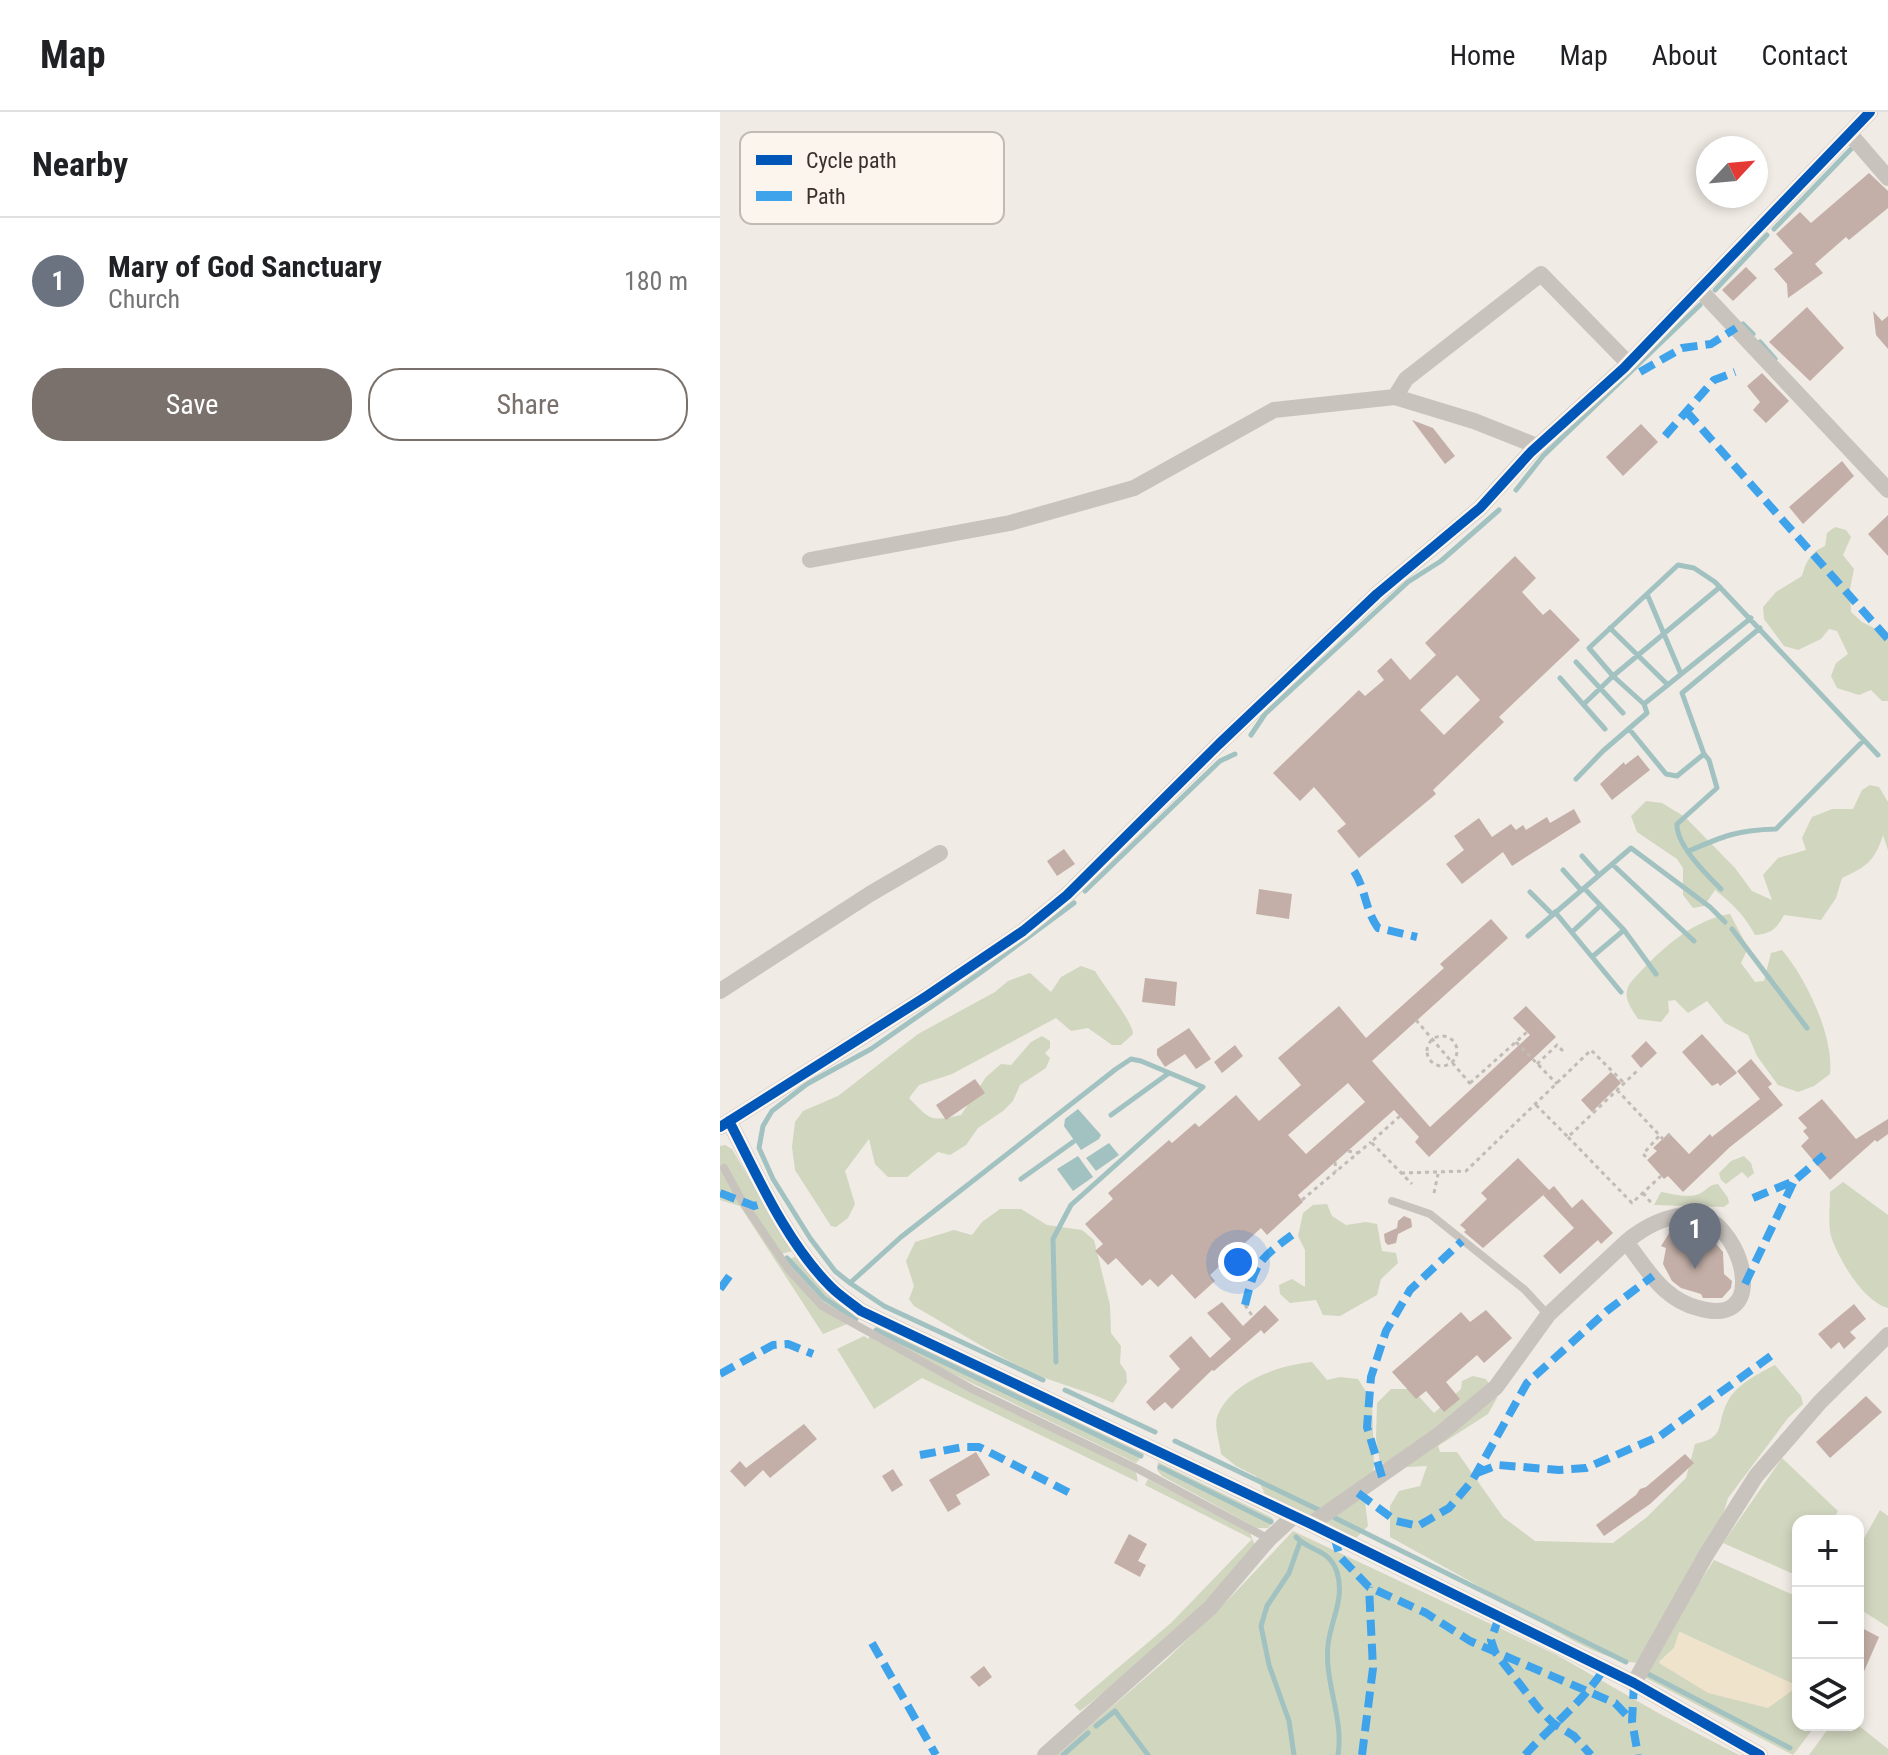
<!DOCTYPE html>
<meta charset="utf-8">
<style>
:root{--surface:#fff;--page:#f6f6f6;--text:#202124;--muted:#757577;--line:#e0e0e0;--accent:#7a716c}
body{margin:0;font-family:"Roboto Condensed",sans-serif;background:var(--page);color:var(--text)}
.controls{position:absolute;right:24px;bottom:24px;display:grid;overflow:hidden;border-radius:16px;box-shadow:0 4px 12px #0003}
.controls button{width:72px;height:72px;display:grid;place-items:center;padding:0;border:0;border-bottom:2px solid var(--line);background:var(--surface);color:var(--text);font:40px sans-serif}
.compass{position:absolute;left:976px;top:24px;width:72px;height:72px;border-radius:50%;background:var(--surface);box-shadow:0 4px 12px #0003;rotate:64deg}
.you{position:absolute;left:518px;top:1150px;width:28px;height:28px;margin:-20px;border:6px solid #fff;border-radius:50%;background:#1a73e8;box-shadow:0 0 0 12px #1a73e833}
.badge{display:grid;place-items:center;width:52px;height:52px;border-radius:50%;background:var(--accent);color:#fff;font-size:26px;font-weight:700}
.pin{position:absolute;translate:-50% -66px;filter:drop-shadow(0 2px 4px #0008)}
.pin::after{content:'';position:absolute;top:42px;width:28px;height:24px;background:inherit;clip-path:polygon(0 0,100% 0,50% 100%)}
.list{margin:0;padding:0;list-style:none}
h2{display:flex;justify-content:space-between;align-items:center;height:104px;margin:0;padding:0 32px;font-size:34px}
h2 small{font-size:26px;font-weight:400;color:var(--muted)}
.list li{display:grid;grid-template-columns:52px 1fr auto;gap:24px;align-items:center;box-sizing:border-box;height:128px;padding:0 32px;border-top:2px solid var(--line)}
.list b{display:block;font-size:30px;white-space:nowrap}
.list p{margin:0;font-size:26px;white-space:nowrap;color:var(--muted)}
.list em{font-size:26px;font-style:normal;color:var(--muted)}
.actions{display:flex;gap:16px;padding:24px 32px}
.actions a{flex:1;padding:18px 0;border:2px solid var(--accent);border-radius:32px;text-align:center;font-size:28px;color:var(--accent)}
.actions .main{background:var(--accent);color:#fff}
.icon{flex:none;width:44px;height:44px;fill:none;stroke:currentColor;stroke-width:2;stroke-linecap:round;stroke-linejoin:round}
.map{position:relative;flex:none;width:1168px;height:1643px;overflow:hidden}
header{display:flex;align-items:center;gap:48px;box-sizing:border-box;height:112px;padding:0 40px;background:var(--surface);border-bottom:2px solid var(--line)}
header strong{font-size:38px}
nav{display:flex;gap:44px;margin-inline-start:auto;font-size:28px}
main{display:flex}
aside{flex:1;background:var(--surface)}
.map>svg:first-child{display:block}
.green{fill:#d1d6bf;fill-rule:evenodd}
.sand{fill:#efe3cc}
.water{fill:#a1c2c1}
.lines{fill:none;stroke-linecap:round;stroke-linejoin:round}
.stream{stroke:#a1c2c1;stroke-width:5}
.building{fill:#c3afa7;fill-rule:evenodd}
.path{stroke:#c2bbb6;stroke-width:3;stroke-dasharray:4 4;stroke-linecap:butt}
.service{stroke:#c9c3be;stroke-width:8}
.minor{stroke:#c9c3be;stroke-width:16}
.quiet{stroke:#3fa3eb;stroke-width:8;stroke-dasharray:16 8;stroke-linecap:butt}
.cycleway-casing{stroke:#fbf5ee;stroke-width:15}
.cycleway{stroke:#0057b8;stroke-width:10}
.key{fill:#fbf5ee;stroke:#c1bab4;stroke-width:2}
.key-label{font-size:22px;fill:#3b302b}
</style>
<header>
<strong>Map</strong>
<nav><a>Home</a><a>Map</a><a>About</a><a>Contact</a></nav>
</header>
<main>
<aside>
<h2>Nearby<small></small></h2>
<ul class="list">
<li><span class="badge" style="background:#6b7280">1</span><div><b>Mary of God Sanctuary</b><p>Church</p></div><em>180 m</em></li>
</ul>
<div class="actions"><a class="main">Save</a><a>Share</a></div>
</aside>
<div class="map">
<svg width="1168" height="1643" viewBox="0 0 1168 1643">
<rect width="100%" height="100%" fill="#f0ebe5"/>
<path class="green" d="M1115,415l11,3 5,7 -8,18 11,14 -4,20 1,23 11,10 26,13v66h-6l-11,-11 -12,5 -22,-7 -6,-12 5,-13 12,-9 -11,-23 -8,-2 -8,10 -23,11 -14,-4 -20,-27 -1,-12 13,-15 26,-16c4,-15 9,-24 23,-30l2,-13z
M1150,673l9,2 9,15v48l-5,-15c-8,26 -17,32 -41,43l-6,20 -15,22 -37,-5c-7,13 -12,19 -29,20 -10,-19 -23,-32 -40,-45l-11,16 -11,2 -10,-13v-27l-6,-9 -40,-27 -6,-16 15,-15 16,2 23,14 50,51 17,23 20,9 -9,-25 15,-17 28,-8 -4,-12 10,-21 20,-8h21l9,-19z
M1010,802l18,34 -7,15 14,19 9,-1 7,-28 11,-3c24,28 52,86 48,124l-16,12 -16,6 -20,-7 -21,-29 -9,-21 -23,-12 -18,-22 -19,12 -13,-13 -7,1 1,11 -8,10 -23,-3c-5,-9 -13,-17 -11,-28 1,-8 9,-14 14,-20 25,-26 53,-51 89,-57z
M361,854l14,5c8,14 38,51 38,63l-12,11h-9l-24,-17 -17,3 -15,-13 -104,56 -33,11 -10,13c21,22 21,24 52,17l25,-38 15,-13 10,1 20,-23 11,-6 8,5v7l-5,5 5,5 -4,10 -26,17 -7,16 -10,10 -25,17 -12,17 -16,10 -12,-3 -31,25h-19l-13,-13 -6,-25 -24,32 10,33 -7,14 -12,9 -5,-1 -36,-56 -3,-23 3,-25 8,-11 35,-15 80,-62 77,-42 13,-11 22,-8 21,19 10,-15z
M5,1033l7,4 60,102 -15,4 10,17 60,52 -24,10 -83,-128 -20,-6v-54z
M1024,1044l7,7 3,10 -6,5 -6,-6 -16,12 -5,-4 -2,-7 12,-12z
M1123,1070l45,33v93c-25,-7 -49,-48 -57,-72 -3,-13 -1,-30 -1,-44z
M998,1072l10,14 1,5 -5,4 -70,-2 7,-13c12,2 29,7 40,1 7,-4 7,-8 17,-9z
M607,1092l5,12 14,9 20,-3 11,2 5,27 14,2 2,10 -17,16 -4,16 -37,21 -17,-1 -7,-15 -26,3 -10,-9 -1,-9 13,-6 13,8v-37l-7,-14 5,-23 10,-8z
M280,1097h21l26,16 35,5 12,10 16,65 1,28 10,13 -1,17 6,9 1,10 -14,21c-21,-10 -43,-16 -65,-24 -47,-19 -90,-48 -134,-73l-5,-7 5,-13 -8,-25 9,-19 39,-12 18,5 10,-13z
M75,1145l31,35 29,22 1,5 -5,2 -29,-18 -38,-43z
M157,1214l267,128 -8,9 -218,-106 -36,-14 84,46 170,83 2,10 -216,-104 -48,31 -37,-60 27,-13 4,3z
M592,1250l15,18 13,-3 18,2 14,22 2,66 -9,35 3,24 -11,11h-9l-21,-15 -61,-26 -10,-20 -20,-10 -15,-12c-1,-10 -7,-28 -4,-37 13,-35 61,-52 95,-55z
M1055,1253l26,31 2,8 -15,14 -60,80c-6,23 -17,46 -35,63l7,21 14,-22 84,37v128h18l-23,30 -151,-79 8,-13c-45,4 -102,-38 -141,-60 -39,-22 -79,-44 -119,-66v-31l9,-15 21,-5 7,-20 -18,1 -29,-4 -4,-25 1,-35 14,-14h21l22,24 27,-24 1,-8 11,-5 13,3 11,19 -9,16 -50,32 2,6h17l46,65 32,24 78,2 34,-26 39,-39 9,-34c33,-7 20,-20 33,-43 8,-16 31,-28 47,-36zM960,1520l117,54 1,1 -139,-25 15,-14z
M1062,1346l56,53 -6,10h-34v55l-75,-33z
M438,1350l113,55 3,3 -6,8h-11l-95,-52 -5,-6z
M428,1367l102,54 6,15 -59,64 -52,48 -65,51 -6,-6 97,-82 81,-84 -107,-54z
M1160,1398l8,6v111l-30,-19v-59z
M573,1419l262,123 105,60 79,41h-683l110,-95 61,-59z
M1111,1613h27l30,24v6h-79z"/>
<path class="sand" d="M959,1520l119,54 -30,22 -60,-15 -49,-30 15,-15z"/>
<path class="water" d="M358,997l23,26 -2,4 -18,11 -17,-24 1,-7z
M389,1031l10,12 -23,16 -10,-13z
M358,1044l15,21 -20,14 -16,-22z"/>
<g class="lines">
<path class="stream" d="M1054,117l78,-81
M995,178l52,-55
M1023,212l10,10
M1040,230l15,17
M796,378l27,-34 157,-151
M927,482l34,80
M890,516l58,57
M856,550l47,51
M840,566l45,51
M864,592l29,-28 107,-89
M924,592l107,-86
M910,618l36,44 11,2 27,-22 5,6 8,28 -40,36c-1,21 30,51 44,65
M531,623l14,-21 143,-132 33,-21 58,-51
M984,642l-22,-61 78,-65
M856,667l27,-28 44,-38 -3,-9 -31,-28 -24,-28 89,-83 16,3 21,14 163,173
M969,739c34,-15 49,-21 87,-22l88,-89
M862,744l17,19
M892,752l82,77
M843,758l18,20
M864,776l40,42 32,44
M365,779l135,-130 15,-7
M810,780l23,23
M835,800l66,80
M1012,817l75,99
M852,820l28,-26
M808,824l103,-88 79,59 15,15
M872,845l32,-27
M391,1003l58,-42
M301,1067l52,-37
M67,1146l37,40 32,21
M130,1171l51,-46 215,-168 15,-10 10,2 62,26 -132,118 -18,34 3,123
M156,1218l265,126
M323,1268l-159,-74 -34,-23 -15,-12 -25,-33 -37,-59 -14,-31 4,-22 9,-15 35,-27 64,-35 109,-76 94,-70
M345,1278l90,42
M455,1329l144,69
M440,1355l111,55
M615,1406l291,144
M576,1425c14,15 33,11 41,35 8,27 -6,47 -9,73 -4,37 16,73 10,110
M928,1562l142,74
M376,1614l19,-15 33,44
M343,1643l25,-22
M574,1643l-5,-34 -20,-56 -8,-39 6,-20 22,-33 11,-31"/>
</g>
<path class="building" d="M1149,61l19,18v17l-39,32 -3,-3 -31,27 8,9 -35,25 -1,-14 -13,-15 19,-16 -17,-19 24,-22 11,11z
M1026,155l11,11 -24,23 -11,-11z
M1087,195l37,41 -34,33 -41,-39z
M1153,199l9,10 6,-5v33l-12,-14z
M1042,261l27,28 -23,22 -13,-13 7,-8 -13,-16z
M692,308l21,8 22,28 -10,8z
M921,312l17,18 -35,34 -17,-19z
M1122,349l12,15 -51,48 -14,-17z
M1168,403v41l-20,-22z
M795,444l21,22 -14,14 21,23 7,-6 30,31 -81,77 5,5 -71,68 3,4 -77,64 -22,-27 9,-7 -32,-37 -14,14 -27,-28 86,-83 6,6 19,-16 -7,-9 14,-13 19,22 26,-25 -11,-12zM737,563l23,25 -36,35 -24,-25z
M918,643l12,15 -38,30 -12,-16 24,-22 1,3z
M854,697l7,13 -69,44 -9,-14 -41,32 -16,-20 18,-14 -10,-14 25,-18 13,19 19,-13 5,6 7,-5 3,5 21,-13 3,6z
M344,737l11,15 -18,12 -10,-15z
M539,777l33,5 -3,25 -33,-5z
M771,807l17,19 -136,123 58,66 100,-92 -17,-17 13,-12 30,31 -127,120 -14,-15 4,-5 -25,-27 -96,85 5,7 -36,33 -6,-7 -51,47 5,6 -20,18 -23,-25 -14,13 -8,-8 -8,7 -26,-28 -8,7 -13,-14 8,-7 -18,-20 28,-25 -5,-6 61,-53 3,3 23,-20 4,4 37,-32 23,26 42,-36 -23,-27 61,-52 27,32 78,-70 -4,-4zM628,971l17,19 -59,52 -18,-19z
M425,866l32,4 -2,24 -33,-4z
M469,916l22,31 -15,10 -11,-15 -20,13 -8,-12v-6z
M982,922l35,39 -17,13 -2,-3 -6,3 -30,-34z
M926,929l11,12 -16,15 -10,-12z
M515,933l8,11 -21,17 -8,-11z
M1031,947l21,25 -4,3 15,18 -53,42 -47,45 -15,-16 -4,3 -17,-19 10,-9 -4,-3 16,-15 20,21 21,-20 2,3 48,-38 -23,-28z
M891,960l10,11 -29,29 -11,-12z
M255,967l10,14 -39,27 -10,-15z
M1102,987l34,40 32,-20v15l-11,8 -2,-2 -45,40 -29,-34 8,-8 -6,-7 4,-3 -9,-10z
M798,1046l31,32 -66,58 -19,-16 2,-2 -6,-5 27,-26 -6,-6z
M834,1074l18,22 10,-9 31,34 -12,11 -3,-4 -38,34 -17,-18 31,-28 -31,-33z
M684,1104l7,3 1,8 -14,7 -2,9 -8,2 -3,-3 -1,-8 13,-6 1,-7z
M964,1114l2,5h19l18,21 1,22 8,7 -1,7 -9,10h-19l-2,-4 -20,-6 -9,-7 -9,-17 3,-16 -5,-2 9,-14z
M502,1190l21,24 22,-21 14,15 -15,14 -3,-4 -47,41 -2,-1 -40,39 -7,-7 -11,9 -8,-9 34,-33 -11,-13 22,-20 19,22 21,-19 -24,-26z
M1134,1192l12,15 -16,13 6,6 -12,11 -5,-7 -8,7 -13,-15z
M766,1198l26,28 -28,25 -7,-8 -31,27 14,17 -16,13 -18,-21 -10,8 -24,-27 69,-60 9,10z
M1146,1284l16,16 -52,46 -14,-16z
M84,1312l13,15 -47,39 -7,-8 -18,17 -15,-16 10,-10 6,7z
M256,1340l14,23 -34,20 5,9 -13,8 -19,-32z
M965,1342l9,9 -44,41 -46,32 -8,-11 40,-30 4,-6 6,-2z
M173,1357l10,16 -11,7 -10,-16z
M409,1422l18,10 -9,17 8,4 -6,12 -26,-14z
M1138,1514l21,11 -21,48z
M264,1554l8,11 -13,10 -9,-10z"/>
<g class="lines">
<path class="path" d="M696,908l57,67
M707 939a15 15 0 1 1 30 0a15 15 0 1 1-30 0Z
M796,930l41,42
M817,952l20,-19 6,6
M750,971l57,-51
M897,978l46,49 7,-5
M816,993l32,32 71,-68
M680,1004l-29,26 41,42
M848,1025l64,66 29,-27
M628,1039l11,2
M926,1045l-3,-3 17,-19
M615,1050l1,9
M681,1061l65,-2 125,-121 33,33
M714,1081l4,-19
M923,1081l10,12
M582,1088l69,-58
M525,1193l8,12"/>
<path class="service" d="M4,1056l18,33 47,69 33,36 150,83 166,80 131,70
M672,1089l38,13 95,76 23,25"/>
<path class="minor" d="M1130,22l38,44
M980,178l188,200
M675,285l11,-18 135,-105 87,89
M90,448l200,-37 124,-35 140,-78 121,-13 79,24 63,25
M0,879l150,-97 70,-41
M9,1009c29,56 57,121 102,166 9,9 20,16 30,24l450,213 323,159 126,72
M0,1015l207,-131 96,-65 44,-36 152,-151 158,-150 103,-86 51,-56 93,-84 246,-256
M972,1102c6,2 13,3 18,6 37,23 55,108 -12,88 -12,-3 -23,-9 -33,-18 -15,-13 -26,-32 -39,-48 20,-17 40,-26 66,-28z
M591,1412l129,-90 56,-47 52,-72 78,-73
M914,1571l72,-128 50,-79 64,-74 68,-67
M325,1643l165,-147 59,-69 25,-23"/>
<path class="quiet" d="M920,260l42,-24 29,-4 25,-16
M966,299l202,228
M945,324l49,-56 21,-8
M634,759c12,19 11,39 24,57l39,9
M0,1081l34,13 17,-5
M1033,1086l41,-17 30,-26
M1025,1172l49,-103
M0,1177l13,-18
M525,1193c10,-41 13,-45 47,-70
M0,1262l53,-29 15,-1 25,10
M200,1343l43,-8h16l93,47
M757,1361l21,-8 61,5 27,-2 74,-32 115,-83
M662,1365l-15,-50 4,-50 15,-46 24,-41 52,-49
M638,1381l38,28 22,5 31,-18 23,-27 55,-98 81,-73 45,-34
M614,1424l6,21 29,30 57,26 44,28 145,62 17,18
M779,1505l-8,23 4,12 44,57 14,14 21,13 17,19
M152,1531l64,112
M914,1571l-2,38 6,34
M642,1643l11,-87 -4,-81
M805,1643c26,-29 58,-53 79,-86"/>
<g class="cycleway-casing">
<path id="cycleway" d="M9,1009c29,56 57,121 102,166 9,9 20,16 30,24l450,213 323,159 126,72
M0,1015l207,-131 96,-65 44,-36 152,-151 158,-150 103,-86 51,-56 93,-84 246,-256"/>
</g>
<use href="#cycleway" class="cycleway"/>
</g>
<rect x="20" y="20" width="264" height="92" rx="12" class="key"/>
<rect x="36" y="43" width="36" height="10" fill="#0057b8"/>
<rect x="36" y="79" width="36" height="10" fill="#3fa3eb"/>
<g class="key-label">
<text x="86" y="56">Cycle path</text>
<text x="86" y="92">Path</text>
</g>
</svg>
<div class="controls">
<button>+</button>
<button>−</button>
<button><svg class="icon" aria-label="layers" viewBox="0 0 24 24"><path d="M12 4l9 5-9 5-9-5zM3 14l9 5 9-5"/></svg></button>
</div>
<svg class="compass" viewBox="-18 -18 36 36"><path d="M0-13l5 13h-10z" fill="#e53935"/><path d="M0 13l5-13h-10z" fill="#757577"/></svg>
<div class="you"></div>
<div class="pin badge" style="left:975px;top:1157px;background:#6b7280">1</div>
</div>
</main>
